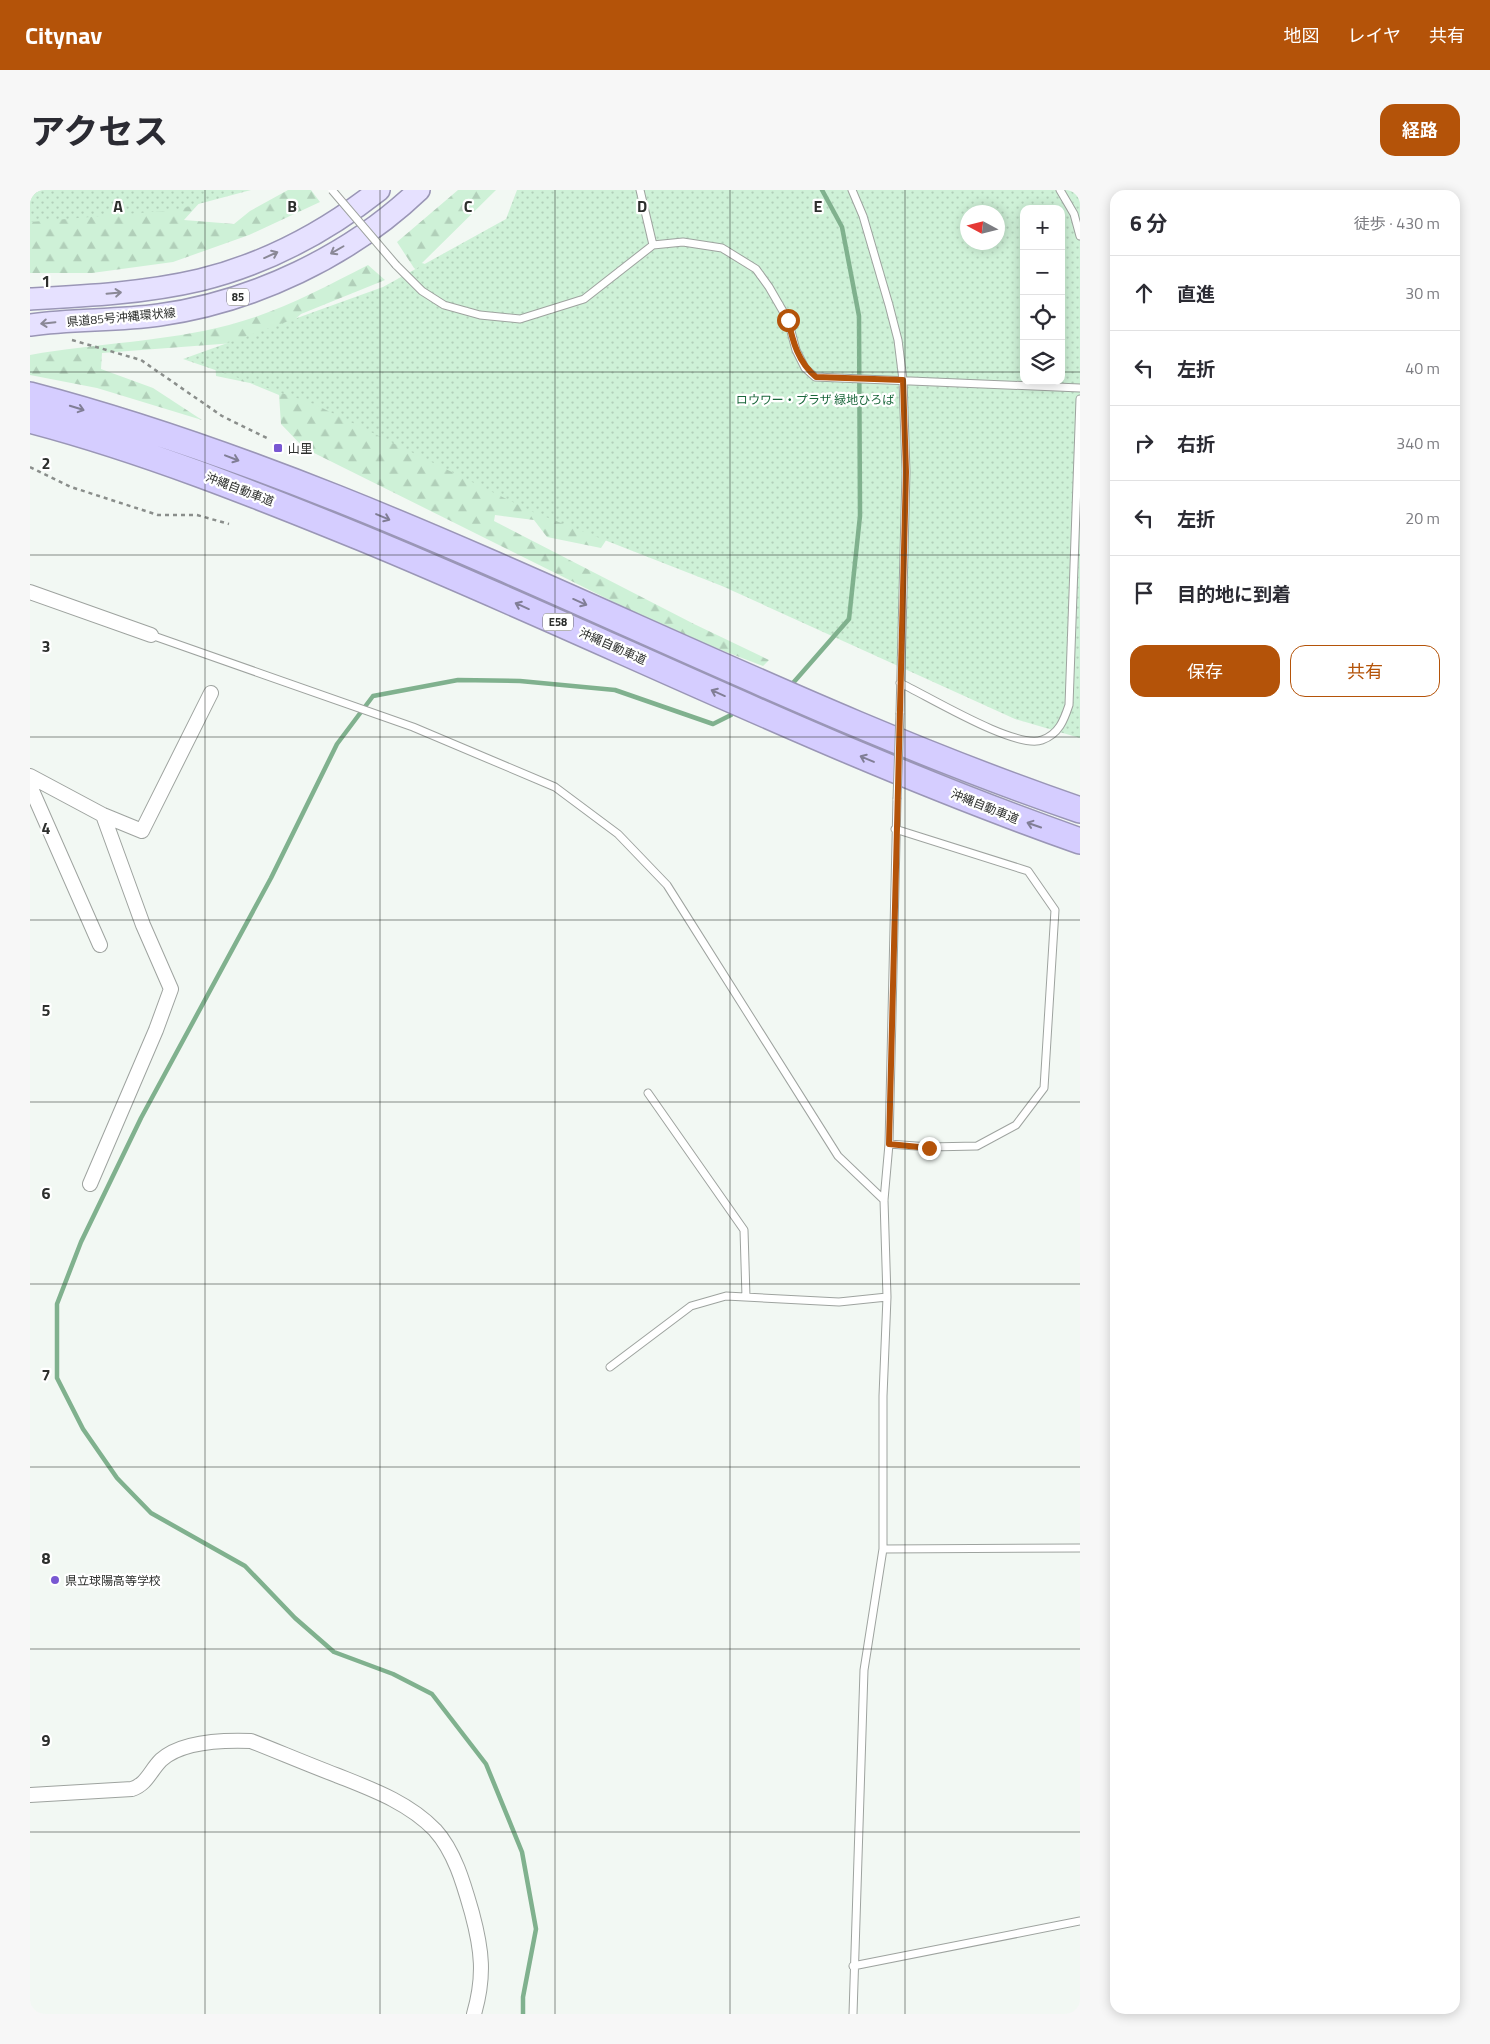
<!DOCTYPE html>
<html lang="ja">
<meta charset="utf-8">
<style>
:root{--surface:#fff;--page:#f7f7f7;--text:#2b2b33;--muted:#7c7c81;--line:#e1e1e2;--accent:#b45309}
body{margin:0;font-family:"Titillium Web","Noto Sans JP",sans-serif;background:var(--page);color:var(--text)}
.controls{position:absolute;right:15px;top:15px;display:grid;overflow:hidden;border-radius:10px;box-shadow:0 2px 12px #0003}
.controls button{width:45px;height:45px;display:grid;place-items:center;padding:0;border:0;border-bottom:1px solid var(--line);background:var(--surface);color:var(--text);font:25px sans-serif}
.compass{position:absolute;left:930px;top:15px;width:45px;height:45px;border-radius:50%;background:var(--surface);box-shadow:0 2px 12px #0003;rotate:277deg}
.stop{position:absolute;width:15px;height:15px;margin:-11px;border:4px solid #b45309;border-radius:50%;background:#fff}
.stop.end{background:#b45309;border-color:#fff;box-shadow:0 1px 5px #0008}
.list{margin:0;padding:0;list-style:none}
h2{display:flex;justify-content:space-between;align-items:center;height:65px;margin:0;padding:0 20px;font-size:21px}
h2 small{font-size:16px;font-weight:400;color:var(--muted)}
.list li{display:grid;grid-template-columns:32px 1fr auto;gap:15px;align-items:center;box-sizing:border-box;height:75px;padding:0 20px;border-top:1px solid var(--line)}
.list b{display:block;font-size:19px;white-space:nowrap}
.list em{font-size:16px;font-style:normal;color:var(--muted)}
.actions{display:flex;gap:10px;padding:15px 20px}
.actions a{flex:1;padding:11px 0;border:1px solid var(--accent);border-radius:15px;text-align:center;font-size:18px;color:var(--accent)}
.actions .main{background:var(--accent);color:#fff}
.icon{flex:none;width:28px;height:28px;fill:none;stroke:currentColor;stroke-width:2;stroke-linecap:round;stroke-linejoin:round}
.map{position:relative;flex:none;width:1050px;height:1824px;overflow:hidden;border-radius:15px}
header{display:flex;align-items:center;gap:30px;box-sizing:border-box;height:70px;padding:0 25px;background:var(--accent);color:#fff}
header strong{font-size:24px}
nav{display:flex;gap:28px;margin-inline-start:auto;font-size:18px}
.intro{display:flex;align-items:center;justify-content:space-between;box-sizing:border-box;height:120px;padding:0 30px}
h1{margin:0;font-size:35px}
.button{padding:12px 22px;border-radius:15px;background:var(--accent);color:#fff;font-size:18px;font-weight:700}
main{display:flex;gap:30px;padding:0 30px}
aside{flex:1;background:var(--surface);border-radius:15px;box-shadow:0 2px 12px #0003}
.map>svg:first-child{display:block}
.forest{fill:url(#forest-firs)}
.park{fill:url(#park-dots);fill-rule:evenodd}
.lines{fill:none;stroke-linecap:round;stroke-linejoin:round}
.stream{stroke:#80b18e;stroke-width:4.5}
.lane-casing{stroke:#9ea39f;stroke-width:9}
.street-casing{stroke:#9ea39f;stroke-width:16}
.primary-casing{stroke:#9a96b6;stroke-width:24}
.highway-casing{stroke:#9a96b6;stroke-width:28}
.path{stroke:#8a8e8b;stroke-width:2.5;stroke-dasharray:4 4;stroke-linecap:butt}
.lane{stroke:#fff;stroke-width:7}
.street{stroke:#fff;stroke-width:14}
.primary{stroke:#e6e1ff;stroke-width:21}
.highway{stroke:#d5cdff;stroke-width:25}
.lane-bridge-casing{stroke:#9ea39f;stroke-width:9;stroke-linecap:butt}
.lane-bridge{stroke:#fff;stroke-width:7}
.oneway{stroke:#8a8896}
.oneway2{stroke:#817e96}
.route{stroke:#b45309;stroke-width:6}
.grid{fill:none;stroke:#2d2f2d;stroke-width:1;stroke-opacity:0.55}
.poi-dot{fill:#7958d2;stroke:#fff;stroke-width:2}
.labels{text-anchor:middle;dominant-baseline:central;stroke-width:4.5;stroke-linejoin:round;paint-order:stroke}
.shield{fill:#fff;stroke:#6c6d6c;stroke-width:1}
.shield-label{font-size:11px;font-weight:bold;fill:#2d2f2d}
.street-label{font-size:12px;fill:#2d2f2d;stroke:#fff}
.park-label{font-size:12px;fill:#1a673b;stroke:#fff}
.poi-label{font-size:12px;fill:#2d2f2d;stroke:#fff;text-anchor:start}
.grid-label{font-size:16px;text-anchor:middle;font-weight:bold;fill:#2d2f2d;stroke:#fff;stroke-width:4.5;stroke-linejoin:round;paint-order:stroke}
</style>
<header>
<strong>Citynav</strong>
<nav><a>地図</a><a>レイヤ</a><a>共有</a></nav>
</header>
<div class="intro"><h1>アクセス</h1><a class="button">経路</a></div>
<main>
<div class="map">
<svg width="1050" height="1824" viewBox="0 0 1050 1824">
<defs>
<pattern id="forest-firs" width="22" height="20" patternUnits="userSpaceOnUse" patternTransform="scale(1.25)"><rect width="22" height="20" fill="#cef1d7"/><path d="M5 1l3.5 6h-7zM16 11l3.5 6h-7z" fill="#b1cfb9"/></pattern>
<pattern id="park-dots" width="8" height="8" patternUnits="userSpaceOnUse" patternTransform="scale(1.25)"><rect width="8" height="8" fill="#cef1d7"/><path d="M2 2h.1M6 6h.1" fill="none" stroke="#b1cfb9" stroke-width="1.8" stroke-linecap="round"/></pattern>
</defs>
<rect width="100%" height="100%" fill="#f2f8f3"/>
<path class="forest" d="M0,0l172,10 -18,20 50,4 16,-13 38,-21h23l9,12 -71,33 -76,27 -81,11h-62z
M428,0h38l-74,73 42,14 -29,6 -21,-15 -17,-26z
M338,75l17,15 -84,34 -20,18 333,196 -13,20 -54,-11 -13,-17 -39,-5 -1,6 200,103 75,36 -6,6 -89,-34 -370,-184 -23,-24 -2,-29 -29,-12 -34,-7 -1,-17 19,-16 -132,10 -1,16 52,19 49,32 -105,-32 -67,-13v-20c66,-12 134,-13 199,-30 50,-13 94,-37 139,-60z"/>
<path class="park" d="M0,0h221l-75,20 -146,12z
M487,0h563v548l-65,-19 -293,-133 -189,-74 -219,-108 -131,-45 200,-72 123,-68zM994,19h37v172h-37zM938,22h30v30h-30z"/>
<g class="lines">
<path class="stream" d="M763,493l56,-64 11,-103 -1,-200 -17,-89 -20,-37
M493,1824v-17l13,-68 -14,-77 -36,-88 -54,-70 -39,-20 -59,-22 -39,-34 -50,-52 -94,-53 -34,-35 -34,-49 -26,-51v-74l24,-62 60,-124 130,-240 66,-134 36,-48 85,-16 62,1 95,9 98,34 18,-9"/>
<g class="lane-casing">
<path id="lane" d="M610,0l13,55
M822,0l11,26 26,89 9,35 5,40 3,92 -6,241
M1030,0l14,24 6,22
M366,75l26,26 22,14 36,10 40,4 64,-20 69,-54 30,-3 39,6 34,21 13,18 19,33 8,30 9,18 10,9 265,11
M121,445l262,92 142,60 63,47 49,51 171,271 46,44
M870,493c28,13 116,67 142,57 17,-6 22,-20 27,-35l11,-306
M618,903l96,137 2,67
M859,954l40,3 48,-1 39,-21 28,-37 11,-178 -27,-39 -133,-42
M580,1177l81,-61 35,-10 113,6 48,-5
M853,1359l197,-1
M823,1776l227,-45
M823,1824l11,-344 19,-121v-153l4,-99 -3,-97 5,-56 8,-345"/>
</g>
<g class="street-casing">
<path id="street" d="M0,402l121,43
M0,586l73,39 39,16 69,-138
M0,596l70,159
M60,994l66,-154 15,-41 -28,-64 -40,-110
M0,1605l102,-6c15,-5 18,-18 29,-29 21,-19 63,-20 90,-19 28,11 56,23 85,34 35,14 72,27 99,55 20,22 29,55 37,83 10,37 13,63 2,101"/>
</g>
<g class="primary-casing">
<path id="primary" d="M0,109c56,-3 115,-6 170,-19 65,-16 127,-49 179,-90
M0,135c43,-6 86,-4 129,-10 94,-13 191,-59 260,-125"/>
</g>
<g class="highway-casing">
<path id="highway" d="M0,205c366,96 694,293 1050,415
M0,230c114,30 224,74 332,118 240,99 473,217 718,303"/>
</g>
<path class="path" d="M42,150l69,20 81,56 47,23
M0,277l41,20 87,28h39l32,9"/>
<use href="#lane" class="lane"/>
<use href="#street" class="street"/>
<use href="#primary" class="primary"/>
<use href="#highway" class="highway"/>
<g class="lane-bridge-casing">
<path id="lane-bridge" d="M302,0l64,75
M867,609l3,-86"/>
</g>
<use href="#lane-bridge" class="lane-bridge"/>
</g>
<defs><path id="oneway-shaft" d="M-6 0H5M1.5-3L5.5 0L1.5 3" fill="none" stroke-width="1.6" stroke-linecap="round" stroke-linejoin="round" transform="scale(1.25)"/></defs>
<g class="oneway">
<use href="#oneway-shaft" transform="translate(307 60) rotate(150)"/>
<use href="#oneway-shaft" transform="translate(241 65) rotate(-24)"/>
<use href="#oneway-shaft" transform="translate(84 103) rotate(-5)"/>
<use href="#oneway-shaft" transform="translate(18 133) rotate(174)"/>
</g>
<g class="oneway2">
<use href="#oneway-shaft" transform="translate(47 218) rotate(17)"/>
<use href="#oneway-shaft" transform="translate(202 268) rotate(21)"/>
<use href="#oneway-shaft" transform="translate(353 327) rotate(23)"/>
<use href="#oneway-shaft" transform="translate(550 412) rotate(24)"/>
<use href="#oneway-shaft" transform="translate(492 416) rotate(-156)"/>
<use href="#oneway-shaft" transform="translate(688 503) rotate(-156)"/>
<use href="#oneway-shaft" transform="translate(837 569) rotate(-157)"/>
<use href="#oneway-shaft" transform="translate(1004 635) rotate(-161)"/>
</g>
<g class="lines">
<path class="route" d="M758,130c5,22 10,42 28,57l87,3 3,92 -17,672 40,4"/>
</g>
<path class="grid" d="M175,0v1824M350,0v1824M525,0v1824M700,0v1824M875,0v1824M0,182h994M1031,182h19M0,365h1050M0,547h1050M0,730h1050M0,912h1050M0,1094h1050M0,1277h1050M0,1459h1050M0,1642h1050"/>
<g class="poi-dot">
<rect x="243" y="253" width="10" height="10" rx="2.5"/>
<circle cx="25" cy="1390" r="5"/>
</g>
<g class="labels">
<g class="shield">
<rect x="197" y="98.5" width="22" height="17" rx="4"/>
<rect x="513" y="423.5" width="30" height="17" rx="4"/>
</g>
<g class="shield-label">
<text x="208" y="107">85</text>
<text x="528" y="432">E58</text>
</g>
<g class="street-label">
<text transform="translate(91 127) rotate(-5)">県道85号沖縄環状線</text>
<text transform="translate(210 299) rotate(21)">沖縄自動車道</text>
<text transform="translate(583 456) rotate(24)">沖縄自動車道</text>
<text transform="translate(955 616) rotate(22)">沖縄自動車道</text>
</g>
<g class="park-label">
<text x="785" y="209">ロウワー・プラザ 緑地ひろば</text>
</g>
<g class="poi-label">
<text x="258" y="258">山里</text>
<text x="35" y="1390">県立球陽高等学校</text>
</g>
</g>
<g class="grid-label">
<text x="88" y="22">A</text>
<text x="262" y="22">B</text>
<text x="438" y="22">C</text>
<text x="612" y="22">D</text>
<text x="788" y="22">E</text>
<text x="16" y="97">1</text>
<text x="16" y="279">2</text>
<text x="16" y="462">3</text>
<text x="16" y="644">4</text>
<text x="16" y="826">5</text>
<text x="16" y="1009">6</text>
<text x="16" y="1191">7</text>
<text x="16" y="1374">8</text>
<text x="16" y="1556">9</text>
</g>
</svg>
<div class="controls">
<button>+</button>
<button>−</button>
<button><svg class="icon" aria-label="locate" viewBox="0 0 24 24"><circle cx="12" cy="12" r="6"/><path d="M12 2v4M12 18v4M2 12h4M18 12h4"/></svg></button>
<button><svg class="icon" aria-label="layers" viewBox="0 0 24 24"><path d="M12 4l9 5-9 5-9-5zM3 14l9 5 9-5"/></svg></button>
</div>
<svg class="compass" viewBox="-18 -18 36 36"><path d="M0-13l5 13h-10z" fill="#e53935"/><path d="M0 13l5-13h-10z" fill="#7c7c81"/></svg>
<div class="stop" style="left:758px;top:130px"></div>
<div class="stop end" style="left:899px;top:958px"></div>
</div>
<aside>
<h2>6 分<small>徒歩 · 430 m</small></h2>
<ul class="list">
<li><svg class="icon" aria-label="ahead" viewBox="0 0 24 24"><path d="M12 20V5M6 11l6-6 6 6"/></svg><div><b>直進</b></div><em>30 m</em></li>
<li><svg class="icon" aria-label="left" viewBox="0 0 24 24"><path d="M17 20v-9H6M10 6l-5 5 5 5"/></svg><div><b>左折</b></div><em>40 m</em></li>
<li><svg class="icon" aria-label="right" viewBox="0 0 24 24"><path d="M7 20v-9h11M14 6l5 5-5 5"/></svg><div><b>右折</b></div><em>340 m</em></li>
<li><svg class="icon" aria-label="left" viewBox="0 0 24 24"><path d="M17 20v-9H6M10 6l-5 5 5 5"/></svg><div><b>左折</b></div><em>20 m</em></li>
<li><svg class="icon" aria-label="arrive" viewBox="0 0 24 24"><path d="M6 21V4h12l-3 4 3 4H6"/></svg><div><b>目的地に到着</b></div></li>
</ul>
<div class="actions"><a class="main">保存</a><a>共有</a></div>
</aside>
</main>
